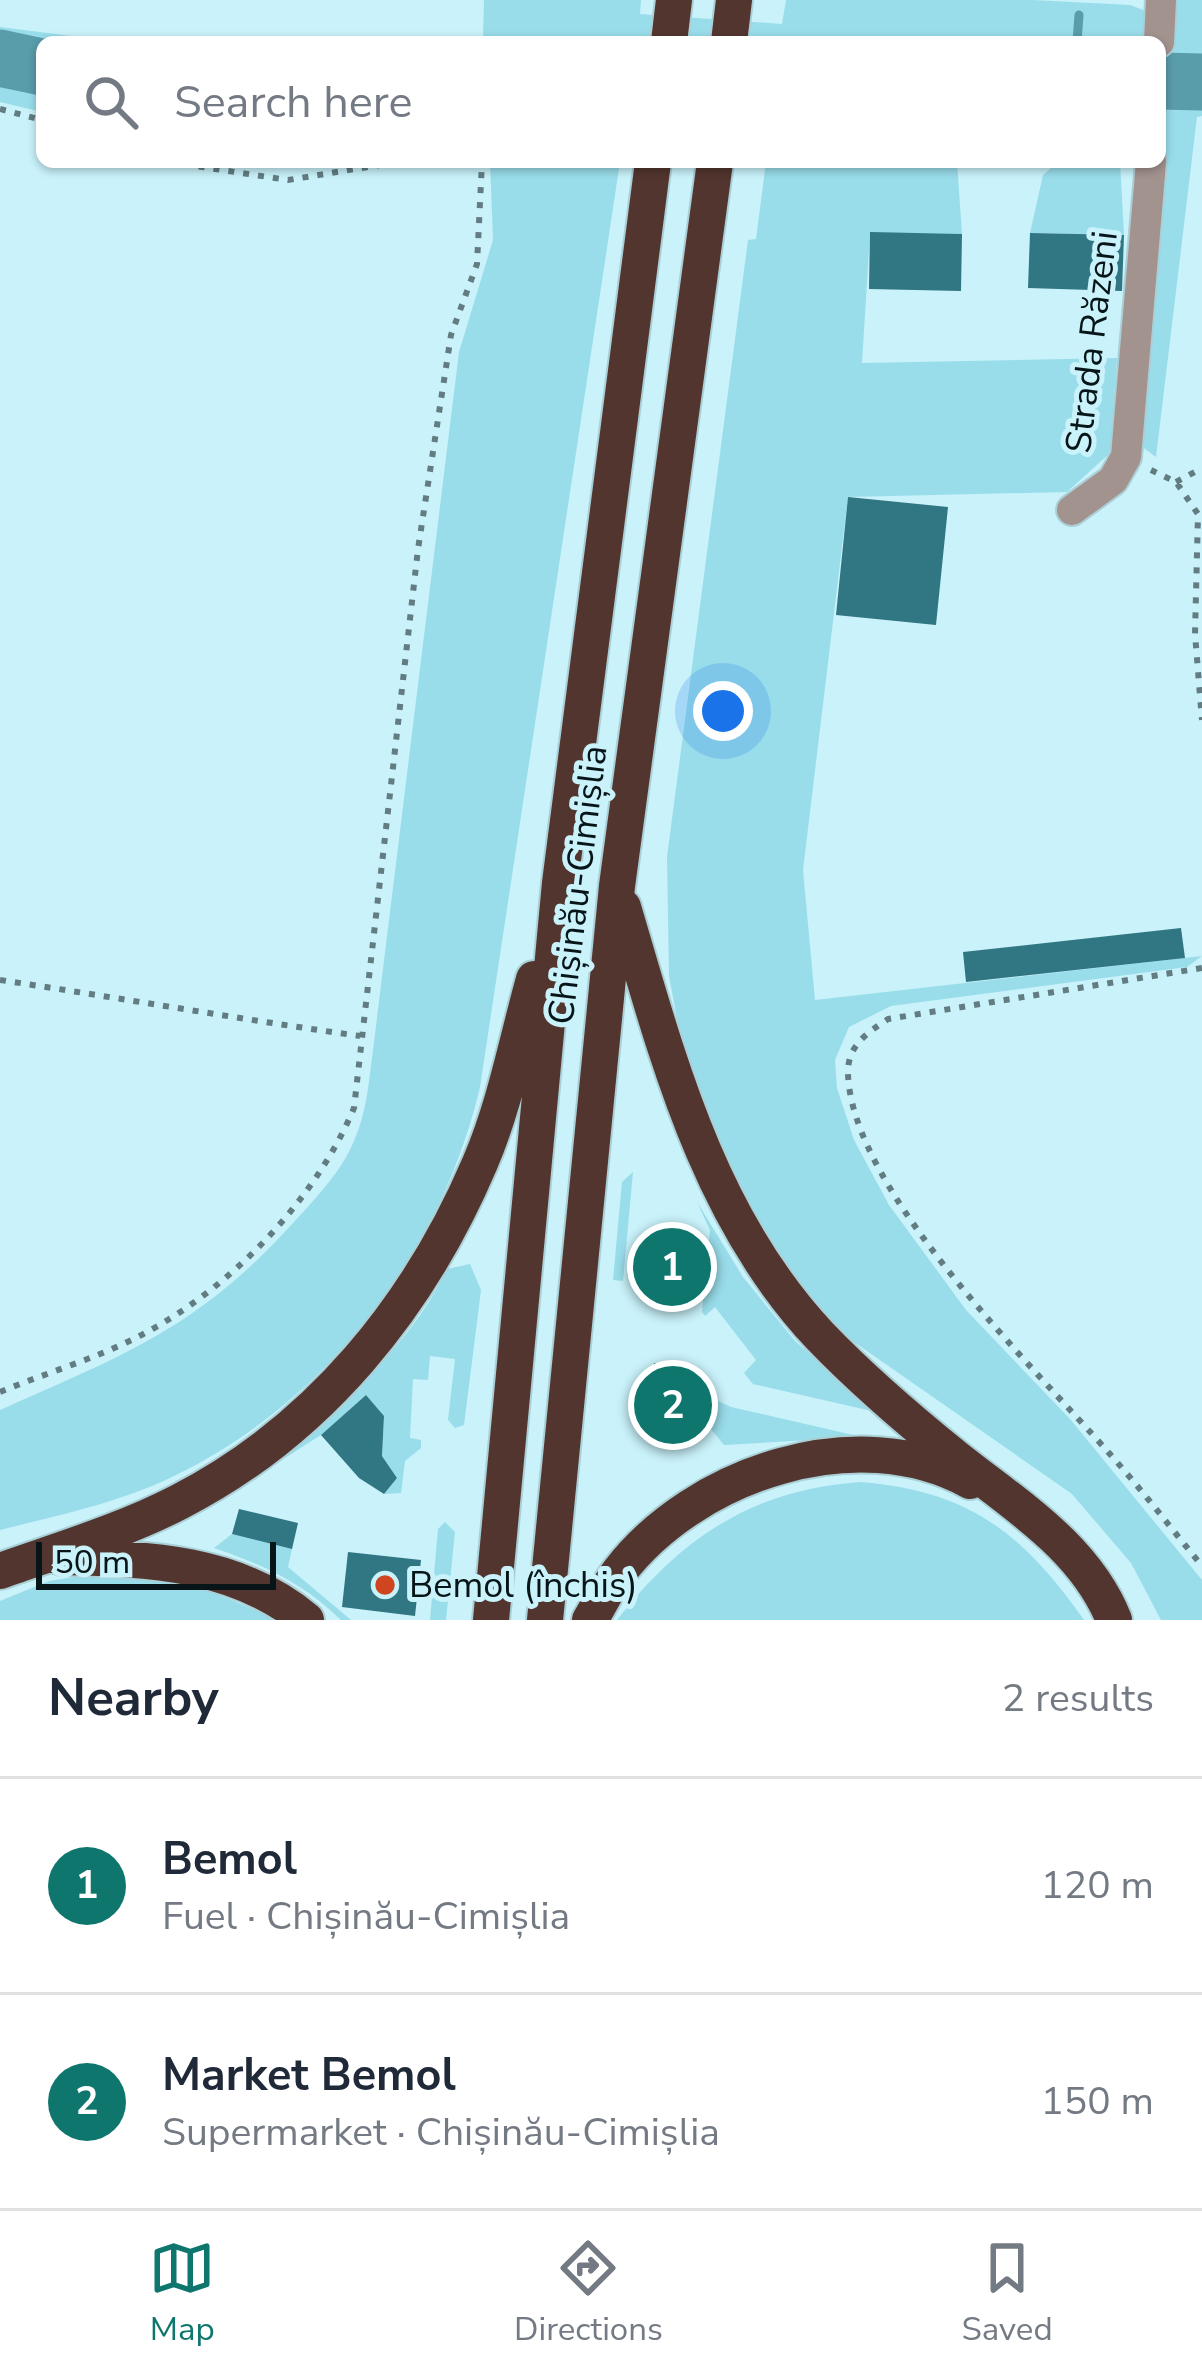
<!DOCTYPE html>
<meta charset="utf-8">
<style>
:root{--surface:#fff;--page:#f2f2f3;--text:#1f2937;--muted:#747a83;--line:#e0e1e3;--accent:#0f766e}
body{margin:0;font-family:"Nunito Sans",sans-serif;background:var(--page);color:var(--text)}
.scale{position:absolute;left:36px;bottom:30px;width:240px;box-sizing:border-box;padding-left:12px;border:6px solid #071518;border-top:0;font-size:33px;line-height:42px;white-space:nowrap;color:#071518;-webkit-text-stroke:9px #c9f2fa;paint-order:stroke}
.you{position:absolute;left:723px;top:711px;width:42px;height:42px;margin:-30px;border:9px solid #fff;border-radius:50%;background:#1a73e8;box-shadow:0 0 0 18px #1a73e833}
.badge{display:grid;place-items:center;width:78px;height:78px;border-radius:50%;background:var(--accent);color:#fff;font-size:39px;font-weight:700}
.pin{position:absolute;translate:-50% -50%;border:6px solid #fff;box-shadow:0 3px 12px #0006}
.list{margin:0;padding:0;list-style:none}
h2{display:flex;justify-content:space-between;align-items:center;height:156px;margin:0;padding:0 48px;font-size:51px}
h2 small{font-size:39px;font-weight:400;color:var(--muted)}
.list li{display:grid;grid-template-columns:78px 1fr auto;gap:36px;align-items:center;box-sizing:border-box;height:216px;padding:0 48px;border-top:3px solid var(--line)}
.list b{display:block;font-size:45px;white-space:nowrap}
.list p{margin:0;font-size:39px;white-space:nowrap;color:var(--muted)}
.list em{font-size:39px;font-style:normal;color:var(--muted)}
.icon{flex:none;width:66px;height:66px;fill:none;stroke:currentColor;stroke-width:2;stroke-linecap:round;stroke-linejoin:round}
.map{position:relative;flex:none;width:1202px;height:1620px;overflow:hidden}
.search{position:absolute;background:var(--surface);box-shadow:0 3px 9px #0004;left:36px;right:36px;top:36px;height:132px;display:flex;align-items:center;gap:30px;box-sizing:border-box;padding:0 42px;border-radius:18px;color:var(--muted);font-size:45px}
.sheet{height:588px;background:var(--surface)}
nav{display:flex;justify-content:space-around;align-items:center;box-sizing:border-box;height:168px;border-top:3px solid var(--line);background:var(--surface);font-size:33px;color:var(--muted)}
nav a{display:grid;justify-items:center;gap:6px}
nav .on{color:var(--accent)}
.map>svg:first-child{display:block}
.green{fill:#99ddea}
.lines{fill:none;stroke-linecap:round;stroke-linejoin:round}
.stream{stroke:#599caa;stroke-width:9}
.river{stroke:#599caa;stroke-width:57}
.building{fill:#317683}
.minor-casing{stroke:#aacfd6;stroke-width:34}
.highway-casing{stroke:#aacfd6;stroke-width:40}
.path{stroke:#627c82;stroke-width:6;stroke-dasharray:6 9;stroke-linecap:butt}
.minor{stroke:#a3938f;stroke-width:30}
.highway{stroke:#52352e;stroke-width:36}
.poi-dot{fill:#ce451f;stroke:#c9f2fa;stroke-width:4.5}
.labels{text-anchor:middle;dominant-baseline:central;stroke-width:10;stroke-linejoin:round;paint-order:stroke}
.street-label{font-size:36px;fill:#071518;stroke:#c9f2fa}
.poi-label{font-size:36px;fill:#071518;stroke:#c9f2fa;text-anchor:start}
</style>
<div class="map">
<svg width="1202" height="1620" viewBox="0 0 1202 1620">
<rect width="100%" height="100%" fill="#c9f2fa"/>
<path class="green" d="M484,0h157l-1,14 142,10 4,-24h247l97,5 16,6 -4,31h-675l16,-4z
M1173,0h29v116l-5,1 -41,340 -19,-14z
M0,27l119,15h-77v70l-42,-10z
M490,162h130l-140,925c-38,163 -152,315 -306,389 -55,27 -115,39 -174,54v-120c126,-56 198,-82 294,-188 22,-24 47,-50 60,-81 13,-29 15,-61 19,-91l86,-698 34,-112z
M766,162h191l5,72 -92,-1 -8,130 255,-5 -7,95 -43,39 -219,5 -45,373 12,130 387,-44 -15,11 -296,39 -42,21 -14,33 2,28 17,52 35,65 77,105 104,109 132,161v40h-41l-30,-57 -59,-69 -231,-161 -46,-51 -31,-44 -31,-62 -53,-141 -11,-59 -2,-119 81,-617 8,-1z
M1058,162h62l4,73 -94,-2 13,-58z
M633,1172l-10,109 -10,-1 9,-98z
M697,1202l46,75 52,64 81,71 -123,-28 -9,-11 12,-13 -41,-53 -10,9 -3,-4 2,-24 7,2 1,-9 -7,-2 5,-49z
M470,1264l11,26 -17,135 -9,3 -7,-8 7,-61 -25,-3 -2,24 -15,-1 -3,59 11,2v8l-16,13 -4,32 -17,1 13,-16 -15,-22 2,-40 -18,-21 -45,40 -80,51 -9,-1c83,-62 169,-120 215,-216z
M707,1396l24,11 131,30 -138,8 -23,-28z
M861,1482c108,9 162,51 223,138h-467c64,-83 138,-131 244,-138z
M445,1522l10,10 -9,88h-16l8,-91z
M232,1534l60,15 -4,18 63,53h-10c-38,-37 -77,-55 -127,-72z
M86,1575l106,8 86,37h-278v-19l49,-20z"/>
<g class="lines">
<path class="stream" d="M1077,42l2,-27"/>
<path class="river" d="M0,58l42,9
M1160,81l42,1"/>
</g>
<path class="building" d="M870,232l92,2 -1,57 -92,-2z
M1030,233l94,2 -2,56 -94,-3z
M848,497l100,10 -12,118 -100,-10z
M1181,928l4,30 -219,24 -3,-30z
M645,1235l40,22 -4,40 -39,-22z
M654,1363l22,3 24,29 -1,19 -25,21 -23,-30z
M366,1395l18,21 -2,40 15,22 -13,16 -25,-16 -38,-43z
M239,1509l59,14 -6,26 -60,-15z
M348,1552l73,8 -6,56 -73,-9z"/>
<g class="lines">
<g class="minor-casing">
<path id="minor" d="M1159,42l2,-42
M1072,510l41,-30 13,-23 25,-295"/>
</g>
<g class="highway-casing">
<path id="highway" d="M669,42l5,-42
M729,42l5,-42
M623,907c45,152 85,310 197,429 42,44 89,84 136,122 59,47 129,89 158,162
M62,1557c87,2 175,5 244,63
M0,1571c59,-21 123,-40 179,-69 140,-72 240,-196 301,-339 25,-58 37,-123 54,-184
M491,1620l69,-737 93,-721
M545,1620l72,-734 98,-724
M590,1620c10,-16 18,-34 29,-48 76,-99 238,-153 351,-91"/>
</g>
<path class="path" d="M0,109l42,11
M169,162l119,18 110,-18
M1151,470l25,12 22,32 -3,120 7,86
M1176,482l26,-14
M1202,968l-314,51c-21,14 -41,27 -40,55 4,117 185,292 261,379 32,36 62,75 93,113
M0,980c120,18 239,39 360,56
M0,1392c48,-20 99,-34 145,-59 87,-46 171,-134 209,-225l64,-559 33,-214 26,-71 5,-102"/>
<use href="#minor" class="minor"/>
<use href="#highway" class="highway"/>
</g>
<circle class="poi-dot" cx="385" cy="1585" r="12"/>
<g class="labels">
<g class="street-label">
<text transform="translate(1092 342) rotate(-83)">Strada Răzeni</text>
<text transform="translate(578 885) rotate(-83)">Chișinău-Cimișlia</text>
</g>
<g class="poi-label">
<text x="409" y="1585">Bemol (închis)</text>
</g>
</g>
</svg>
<div class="scale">50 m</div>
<div class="you"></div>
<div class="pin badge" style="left:672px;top:1267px">1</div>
<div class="pin badge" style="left:673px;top:1405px">2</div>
<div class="search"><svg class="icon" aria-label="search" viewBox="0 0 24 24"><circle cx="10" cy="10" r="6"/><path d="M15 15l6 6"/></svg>Search here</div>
</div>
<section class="sheet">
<h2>Nearby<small>2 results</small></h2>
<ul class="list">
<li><span class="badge">1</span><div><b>Bemol</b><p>Fuel · Chișinău-Cimișlia</p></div><em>120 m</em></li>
<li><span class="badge">2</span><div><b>Market Bemol</b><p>Supermarket · Chișinău-Cimișlia</p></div><em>150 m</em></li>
</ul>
</section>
<nav>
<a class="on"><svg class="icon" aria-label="map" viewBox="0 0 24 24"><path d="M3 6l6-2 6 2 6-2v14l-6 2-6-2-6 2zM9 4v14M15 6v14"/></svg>Map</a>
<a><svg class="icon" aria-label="directions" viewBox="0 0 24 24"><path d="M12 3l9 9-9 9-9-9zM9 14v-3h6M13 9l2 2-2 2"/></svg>Directions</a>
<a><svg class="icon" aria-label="saved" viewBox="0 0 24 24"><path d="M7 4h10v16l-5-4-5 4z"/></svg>Saved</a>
</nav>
